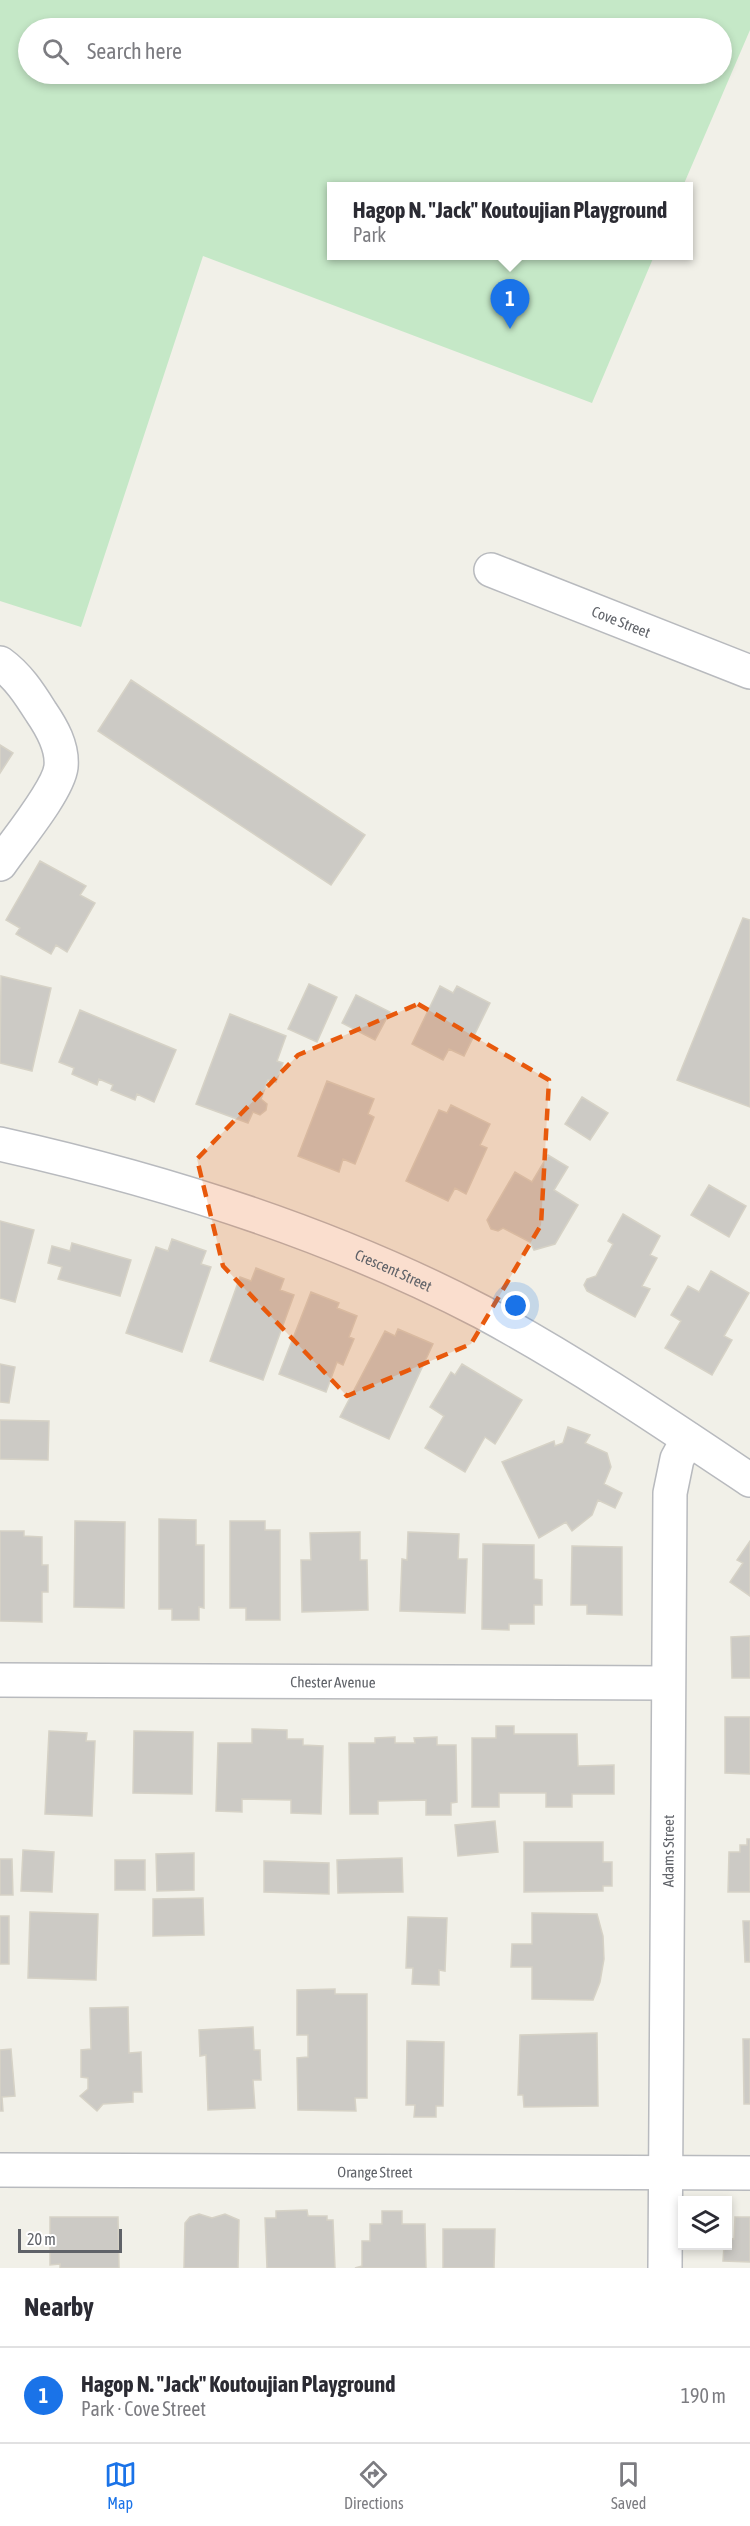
<!DOCTYPE html>
<meta charset="utf-8">
<style>
:root{--surface:#fff;--page:#f2f2f3;--text:#2b2b33;--muted:#7c7c81;--line:#e1e1e2;--accent:#1a73e8}
body{margin:0;font-family:"Asap Condensed",sans-serif;background:var(--page);color:var(--text)}
.controls{position:absolute;right:18px;bottom:18px;display:grid;overflow:hidden;border-radius:0px;box-shadow:0 3px 9px #0003}
.controls button{width:54px;height:54px;display:grid;place-items:center;padding:0;border:0;border-bottom:2px solid var(--line);background:var(--surface);color:var(--text);font:30px sans-serif}
.scale{position:absolute;left:18px;bottom:15px;width:104px;box-sizing:border-box;padding-left:6px;border:3px solid #5f6268;border-top:0;font-size:16px;line-height:21px;white-space:nowrap;color:#5f6268;-webkit-text-stroke:4px #fff;paint-order:stroke}
.you{position:absolute;left:516px;top:1306px;width:21px;height:21px;margin:-15px;border:4px solid #fff;border-radius:50%;background:#1a73e8;box-shadow:0 0 0 9px #1a73e833}
.badge{display:grid;place-items:center;width:39px;height:39px;border-radius:50%;background:var(--accent);color:#fff;font-size:20px;font-weight:700}
.pin{position:absolute;translate:-50% -50px;filter:drop-shadow(0 2px 3px #0008)}
.pin::after{content:'';position:absolute;top:32px;width:21px;height:18px;background:inherit;clip-path:polygon(0 0,100% 0,50% 100%)}
.popup{position:absolute;left:327px;top:182px;width:366px;height:78px;box-sizing:border-box;display:grid;place-content:center;border-radius:0px;background:var(--surface);filter:drop-shadow(0 2px 4px #0005);font-size:20px;white-space:nowrap;color:var(--muted)}
.popup b{font-size:22px;color:var(--text)}
.popup::after{content:'';position:absolute;left:50%;top:100%;margin-left:-12px;border:12px solid transparent;border-top-color:var(--surface)}
.list{margin:0;padding:0;list-style:none}
h2{display:flex;justify-content:space-between;align-items:center;height:78px;margin:0;padding:0 24px;font-size:26px}
h2 small{font-size:20px;font-weight:400;color:var(--muted)}
.list li{display:grid;grid-template-columns:39px 1fr auto;gap:18px;align-items:center;box-sizing:border-box;height:96px;padding:0 24px;border-top:2px solid var(--line)}
.list b{display:block;font-size:22px;white-space:nowrap}
.list p{margin:0;font-size:20px;white-space:nowrap;color:var(--muted)}
.list em{font-size:20px;font-style:normal;color:var(--muted)}
.icon{flex:none;width:33px;height:33px;fill:none;stroke:currentColor;stroke-width:2;stroke-linecap:round;stroke-linejoin:round}
.map{position:relative;flex:none;width:750px;height:2268px;overflow:hidden}
.search{position:absolute;background:var(--surface);box-shadow:0 3px 9px #0003;left:18px;right:18px;top:18px;height:66px;display:flex;align-items:center;gap:15px;box-sizing:border-box;padding:0 21px;border-radius:33px;color:var(--muted);font-size:22px}
.sheet{height:174px;background:var(--surface)}
nav{display:flex;justify-content:space-around;align-items:center;box-sizing:border-box;height:84px;border-top:2px solid var(--line);background:var(--surface);font-size:16px;color:var(--muted)}
nav a{display:grid;justify-items:center;gap:3px}
nav .on{color:var(--accent)}
.map>svg:first-child{display:block}
.green{fill:#c5e8c7;fill-rule:evenodd}
.building{fill:#cccac5;stroke:#d6d2c6;stroke-width:1.5}
.lines{fill:none;stroke-linecap:round;stroke-linejoin:round}
.minor-casing{stroke:#b8babe;stroke-width:36}
.minor{stroke:#fff;stroke-width:33}
.marked{fill:#e8590c;fill-opacity:0.2;stroke:#e8590c;stroke-width:4.5;stroke-dasharray:12 8;stroke-linejoin:round}
.labels{text-anchor:middle;dominant-baseline:central;stroke-width:6;stroke-linejoin:round;paint-order:stroke}
.street-label{font-size:15px;fill:#5f6268;stroke:#fff}
</style>
<div class="map">
<svg width="750" height="2268" viewBox="0 0 750 2268">
<rect width="100%" height="100%" fill="#f1f0e8"/>
<path class="green" d="M0,0h750v30l-67,156h-351v70h322l-62,147 -389,-147 -122,371 -81,-26zM28,28h694v46h-694z"/>
<path class="building" d="M131,680l234,155 -34,50 -233,-154z
M0,745l13,8 -13,20z
M40,861l46,25 -6,9 15,8 -28,49 -11,-7 -5,9 -35,-20 4,-6 -14,-8z
M743,918l7,2v187l-73,-27z
M1,976l50,12 -19,83 -32,-8z
M309,984l28,13 -20,45 -29,-13z
M440,986l13,7 4,-7 33,17 -26,53 -15,-7 -6,11 -31,-16z
M356,995l34,17 -15,28 -33,-17z
M80,1010l96,40 -22,52 -17,-8 -2,6 -24,-10 2,-5 -14,-6 -2,6 -25,-11 2,-6 -15,-6z
M230,1014l56,22 -9,25 6,2 -7,19 -8,-2 -7,19 6,5 -1,6 -6,5 -7,-3 -5,11 -52,-19z
M327,1081l47,18 -6,15 6,3 -19,47 -12,-5 -4,13 -41,-16z
M582,1097l26,16 -18,27 -25,-16z
M451,1105l39,19 -10,21 7,3 -21,46 -11,-6 -7,13 -42,-20 33,-71 8,3z
M548,1155l20,12 -14,23 24,15 -23,39 -21,6 -4,-8 -27,-14 -5,3 -7,-2 -4,-9 28,-48 17,10z
M709,1185l37,21 -17,31 -38,-22z
M623,1214l37,22 -10,19 7,3 -15,28 8,3 -15,28 -48,-26 -3,-6 3,-6 9,-3 17,-32 -5,-3z
M0,1221l34,9 -19,72 -15,-4z
M172,1239l34,12 -5,13 10,3 -29,85 -56,-19 30,-86 12,4z
M72,1243l59,17 -11,36 -62,-17 4,-12 -14,-4 4,-17 18,5z
M256,1268l28,11 -4,11 14,5 -31,85 -53,-19 30,-84 11,4z
M711,1271l38,22 -25,43 8,4 -20,35 -47,-27 16,-27 -10,-6 17,-29 11,6z
M311,1292l28,11 -2,5 20,8 -8,21 5,2 -11,26 -6,-3 -11,30 -47,-18z
M398,1329l35,15 -44,95 -49,-22 45,-86 10,5z
M0,1364l15,3 -6,36 -9,-1z
M462,1364l60,36 -27,44 -10,-7 -20,35 -40,-24 19,-32 -14,-9 21,-35 4,3z
M0,1420l49,1 -1,39 -48,-1z
M568,1427l22,8 -5,8 22,10 4,14 -7,17 18,9 -7,15 -17,-8 -6,15 -20,16 -6,-9 -27,16 -37,-76 52,-21 1,5 8,-3z
M159,1519l37,1v25h8v63l-5,-1v13h-27v-11h-13z
M75,1521l50,1 -1,86 -50,-1z
M230,1521h35v9h15v90h-34v-12h-16z
M0,1531h24v5l18,1v28h6v27h-6v30l-42,-1z
M360,1532v28h7l1,50 -66,2 -1,-52h10l-1,-27z
M408,1532l51,2 -1,25h9l-2,54 -65,-2 2,-52 5,1z
M750,1541v55l-20,-14 13,-19 -6,-3z
M483,1544l51,1v34l8,1v25h-8v19h-25v6l-27,-1z
M572,1546l50,1v68l-35,-1v-9h-16z
M750,1636v42h-18l-1,-41z
M725,1717h25v57l-25,-1z
M496,1726h18v8h63l1,32 36,-1v29h-42v13h-26v-14h-47v14h-27v-69h24z
M252,1729l35,1v9h16v6l20,1 -2,68 -30,-1v-13l-49,-1v13l-26,-1 2,-68h34z
M49,1731l38,2 -1,8h9l-3,75 -47,-2z
M134,1731l59,1 -1,62 -59,-1z
M395,1737v6h20l-1,-5 23,-1v8h19l1,57 -6,1v12h-25v-15l-48,1v13h-28l-1,-71h26v-5z
M495,1821l3,31 -40,4 -3,-31z
M747,1839h3v53h-22l1,-40h11v-7h7z
M524,1842h79v20h9v24h-9v5l-79,1z
M23,1850l31,2 -2,40 -31,-1z
M194,1853v37l-37,1 -1,-37z
M402,1858l1,34 -65,1 -1,-33z
M0,1859h12l1,36h-13z
M115,1860h30v30h-30z
M264,1861l65,2v31l-65,-2z
M203,1898l1,37 -51,1v-37z
M30,1912l68,2 -2,66 -68,-2z
M532,1913l65,1 6,22 1,23 -4,23 -7,18 -61,-1v-32h-21l1,-23h20z
M0,1916h9v48h-9z
M408,1917l39,1 -2,53 -6,-1v15l-27,-1 1,-16h-7z
M743,1921h7v41h-5z
M335,1989v5h32v104h-12l1,13 -58,-1 -1,-52 11,-1v-22h-11v-45z
M128,2007l1,46 12,-1 1,40h-9v10l-30,2 -6,7 -17,-15 8,-7v-11l-7,-1v-27l10,-1 -1,-41z
M253,2027l1,23h6l1,30h-8l2,28 -47,2 -2,-55 -6,1 -1,-26z
M597,2033l1,73 -74,1 -1,-12h-5l2,-60z
M743,2039h7v65h-6z
M407,2041l37,1 -1,64h-7v11h-22l1,-12h-9z
M11,2049l4,47 -13,1 1,14h-3v-61z
M307,2210l1,6h19v4h6l2,48h-68l-2,-50h11v-7z
M382,2211h20v13h23l1,44h-71l7,-2v-25h8v-17h12z
M199,2214l13,4 13,-4 14,6 -1,48h-54l1,-45 5,-6z
M50,2217h68l1,51h-59v-4l-10,1z
M735,2217h15v45l-27,-1 1,-15h4v-8l6,1z
M443,2229h52l-1,39h-51z"/>
<g class="lines">
<g class="minor-casing">
<g id="minor">
<path id="s1" d="M491,570l259,102"/>
<path d="M0,663c18,13 29,30 41,49 11,16 22,35 20,55 -3,24 -46,75 -61,97"/>
<path id="s2" d="M0,1144c166,37 331,89 482,168 93,50 180,109 268,168"/>
<path id="s3" d="M0,1680l667,3"/>
<path id="s4" d="M0,2170l750,3"/>
<path id="s5" d="M665,2268l5,-775 7,-34 11,-20"/>
</g>
</g>
<use href="#minor" class="minor"/>
</g>
<path class="marked" d="M418,1004l131,76 -8,145 -70,119 -124,52 -124,-130 -26,-107 101,-104z"/>
<g class="labels">
<g class="street-label">
<text stroke="none"><textPath href="#s1" startOffset="140">Cove Street</textPath></text>
<text stroke="none"><textPath href="#s2" startOffset="414">Crescent Street</textPath></text>
<text stroke="none"><textPath href="#s3" startOffset="333">Chester Avenue</textPath></text>
<text stroke="none"><textPath href="#s5" startOffset="417">Adams Street</textPath></text>
<text stroke="none"><textPath href="#s4" startOffset="375">Orange Street</textPath></text>
</g>
</g>
</svg>
<div class="controls">
<button><svg class="icon" aria-label="layers" viewBox="0 0 24 24"><path d="M12 4l9 5-9 5-9-5zM3 14l9 5 9-5"/></svg></button>
</div>
<div class="scale">20 m</div>
<div class="you"></div>
<div class="pin badge" style="left:510px;top:329px">1</div>
<div class="popup"><b>Hagop N. &quot;Jack&quot; Koutoujian Playground</b>Park</div>
<div class="search"><svg class="icon" aria-label="search" viewBox="0 0 24 24"><circle cx="10" cy="10" r="6"/><path d="M15 15l6 6"/></svg>Search here</div>
</div>
<section class="sheet">
<h2>Nearby<small></small></h2>
<ul class="list">
<li><span class="badge">1</span><div><b>Hagop N. &quot;Jack&quot; Koutoujian Playground</b><p>Park · Cove Street</p></div><em>190 m</em></li>
</ul>
</section>
<nav>
<a class="on"><svg class="icon" aria-label="map" viewBox="0 0 24 24"><path d="M3 6l6-2 6 2 6-2v14l-6 2-6-2-6 2zM9 4v14M15 6v14"/></svg>Map</a>
<a><svg class="icon" aria-label="directions" viewBox="0 0 24 24"><path d="M12 3l9 9-9 9-9-9zM9 14v-3h6M13 9l2 2-2 2"/></svg>Directions</a>
<a><svg class="icon" aria-label="saved" viewBox="0 0 24 24"><path d="M7 4h10v16l-5-4-5 4z"/></svg>Saved</a>
</nav>
